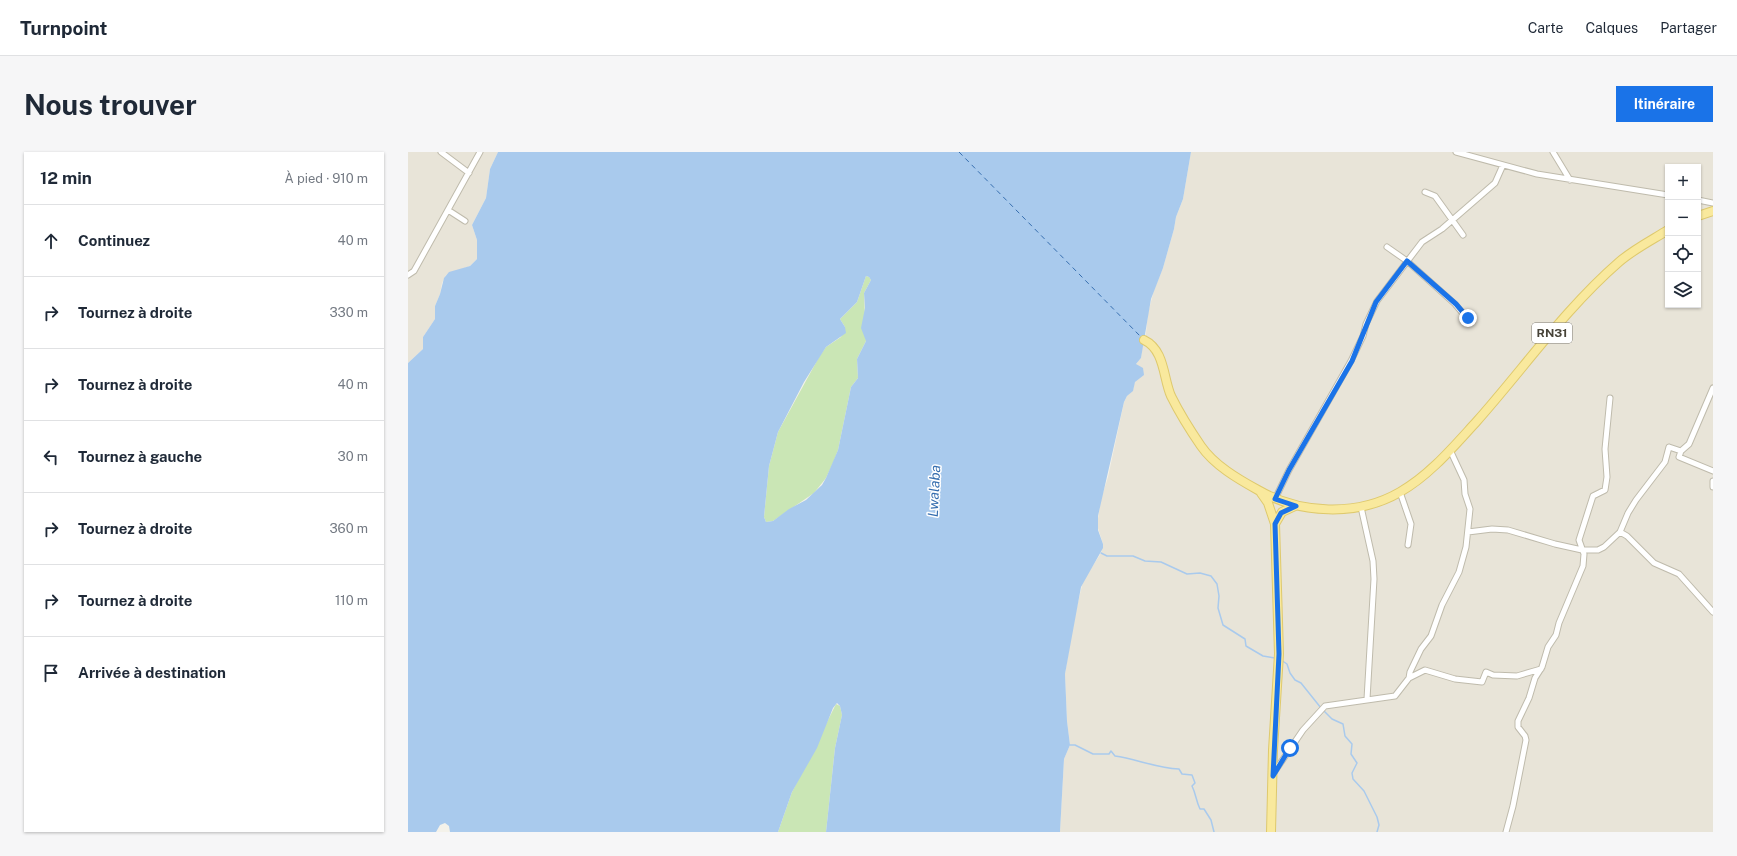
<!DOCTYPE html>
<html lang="fr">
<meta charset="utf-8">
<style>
:root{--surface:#fff;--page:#f6f6f7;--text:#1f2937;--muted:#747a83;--line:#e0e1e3;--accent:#1a73e8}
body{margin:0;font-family:"Public Sans",sans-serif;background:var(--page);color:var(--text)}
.controls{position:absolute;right:12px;top:12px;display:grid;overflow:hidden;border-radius:0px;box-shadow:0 1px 3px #0004}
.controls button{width:36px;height:36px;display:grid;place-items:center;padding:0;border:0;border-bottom:1px solid var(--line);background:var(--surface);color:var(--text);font:20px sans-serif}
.stop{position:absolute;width:12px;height:12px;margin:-9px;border:3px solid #1a73e8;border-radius:50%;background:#fff}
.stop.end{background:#1a73e8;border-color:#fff;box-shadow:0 1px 4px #0008}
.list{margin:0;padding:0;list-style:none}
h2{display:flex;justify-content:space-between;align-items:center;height:52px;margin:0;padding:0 16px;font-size:17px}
h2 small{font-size:13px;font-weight:400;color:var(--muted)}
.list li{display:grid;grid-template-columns:26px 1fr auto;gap:12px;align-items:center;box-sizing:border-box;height:72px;padding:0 16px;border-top:1px solid var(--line)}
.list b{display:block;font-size:15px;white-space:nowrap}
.list em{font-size:13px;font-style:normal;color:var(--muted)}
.icon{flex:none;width:22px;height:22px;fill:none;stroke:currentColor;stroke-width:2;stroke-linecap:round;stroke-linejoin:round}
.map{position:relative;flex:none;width:1305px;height:680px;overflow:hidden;border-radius:0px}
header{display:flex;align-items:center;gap:24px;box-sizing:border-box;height:56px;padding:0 20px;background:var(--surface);border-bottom:1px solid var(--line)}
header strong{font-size:19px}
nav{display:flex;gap:22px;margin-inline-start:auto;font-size:14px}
.intro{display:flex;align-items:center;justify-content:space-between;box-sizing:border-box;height:96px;padding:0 24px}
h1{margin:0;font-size:28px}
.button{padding:10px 18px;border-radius:0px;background:var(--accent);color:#fff;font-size:14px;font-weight:700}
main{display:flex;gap:24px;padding:0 24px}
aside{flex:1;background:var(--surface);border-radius:0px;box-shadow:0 1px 3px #0004}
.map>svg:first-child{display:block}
.residential{fill:#e8e4d8;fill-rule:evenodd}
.green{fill:#cae6b5}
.water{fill:#a9caed;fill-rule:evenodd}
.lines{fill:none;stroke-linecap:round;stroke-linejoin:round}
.stream{stroke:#a9caed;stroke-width:1.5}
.ferry{stroke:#366eaf;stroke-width:1;stroke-dasharray:5 4;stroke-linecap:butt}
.minor-casing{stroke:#bfbbac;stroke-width:7}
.primary-casing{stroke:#dec96d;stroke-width:10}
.minor{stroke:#fff;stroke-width:5}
.primary{stroke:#f9e99d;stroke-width:8}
.route{stroke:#1a73e8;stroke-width:5}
.labels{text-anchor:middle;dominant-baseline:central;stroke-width:3;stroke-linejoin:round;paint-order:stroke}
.shield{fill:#fff;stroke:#7e7b74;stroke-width:1}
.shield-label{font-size:12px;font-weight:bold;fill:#474338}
.water-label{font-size:14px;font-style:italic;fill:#366eaf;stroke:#fff}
</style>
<header>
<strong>Turnpoint</strong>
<nav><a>Carte</a><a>Calques</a><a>Partager</a></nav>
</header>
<div class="intro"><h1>Nous trouver</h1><a class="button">Itinéraire</a></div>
<main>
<aside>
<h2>12 min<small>À pied · 910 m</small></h2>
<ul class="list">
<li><svg class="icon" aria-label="ahead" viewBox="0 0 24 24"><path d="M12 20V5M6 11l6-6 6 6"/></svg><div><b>Continuez</b></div><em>40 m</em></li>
<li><svg class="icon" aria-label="right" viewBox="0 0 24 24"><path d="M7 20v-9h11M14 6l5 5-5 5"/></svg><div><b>Tournez à droite</b></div><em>330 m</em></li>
<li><svg class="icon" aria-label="right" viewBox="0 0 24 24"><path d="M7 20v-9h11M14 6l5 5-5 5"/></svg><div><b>Tournez à droite</b></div><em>40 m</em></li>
<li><svg class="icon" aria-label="left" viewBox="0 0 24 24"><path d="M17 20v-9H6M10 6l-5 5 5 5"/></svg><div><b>Tournez à gauche</b></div><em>30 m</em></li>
<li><svg class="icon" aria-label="right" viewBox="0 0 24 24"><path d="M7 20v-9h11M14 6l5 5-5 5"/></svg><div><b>Tournez à droite</b></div><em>360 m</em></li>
<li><svg class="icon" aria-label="right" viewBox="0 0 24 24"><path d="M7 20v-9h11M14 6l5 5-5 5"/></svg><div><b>Tournez à droite</b></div><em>110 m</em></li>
<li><svg class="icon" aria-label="arrive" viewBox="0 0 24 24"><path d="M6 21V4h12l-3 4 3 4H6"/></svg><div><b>Arrivée à destination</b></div></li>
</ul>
</aside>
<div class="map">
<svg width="1305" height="680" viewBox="0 0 1305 680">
<rect width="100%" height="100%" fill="#f4f2ea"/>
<path class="residential" d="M0,0h90l-8,17 -4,29 -14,27 5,15v19l-7,7 -24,9 -4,8 -2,11 -5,12v13l-12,18v12l-15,14z
M783,0h522v680h-653l4,-73 6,-14 -3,-24 -2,-47 8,-50 10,-43 18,-28 2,-9 -6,-19 4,-26 7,-22 16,-75 3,-6 6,-6 1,-6 3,-5 -1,-15 5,-6 2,-15 3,-10 2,-20 6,-23 9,-22 11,-39 2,-12 7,-18zM1260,15h30v138h-30z"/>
<path class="green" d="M458,124l3,1 2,3 -7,13 2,48 -9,18 1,19 -7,9 -13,63 -5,13 -7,15 -12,15 -41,28 -7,1 -2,-5 5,-51 9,-34 41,-75 7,-10 15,-10 4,-10 -5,-8 17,-17z
M428,552l4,2 2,9 -7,33 -9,84h-48l14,-40z"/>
<path class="water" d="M90,0h693l-8,47 -7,18 -2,12 -11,39 -12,31 -10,59 -5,6 7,4 1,7 -9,7 -2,9 -6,5 -3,6 -26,114v14l5,14v4l-22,39 -16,87 2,47 3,24 -6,14 -4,73h-234l9,-84 7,-33 -2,-9 -3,-3 -4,5 -16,40 -25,44 -14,40h-328l-1,-6 -4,-3 -5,2 -4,7h-28v-469l15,-14v-12l12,-18v-13l5,-12 4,-16 5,-6 21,-6 7,-7v-19l-5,-15 14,-27 4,-29zM458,124l3,1 2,3 -7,13 1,15 -4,20 5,13 -9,18 1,19 -7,9 -13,63 -12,28 -4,7 -16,15 -17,9 -16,12 -7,1 -2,-5 5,-51 9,-34 26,-50 22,-35 20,-14 -1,-6 -5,-8 17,-17z"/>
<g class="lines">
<path class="stream" d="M693,401l6,3h26l12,5 16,1 26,12 13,-1 11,3 6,8 2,12 -1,12 5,17 22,14 1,7 17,10 12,2
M873,508l6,4 3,9 5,7 6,3 20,25
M916,559l8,8 11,5 2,12 7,8 -1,10 6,9 -5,10 1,6 11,12 13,26 2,8 -2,7
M662,593h5l18,9h16l2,-3 4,5c21,3 42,12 64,13l3,5 10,1 3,8 -3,3c4,8 4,15 8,23h4l7,11 3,12"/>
<path class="ferry" d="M551,0l183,186"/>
<g class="minor-casing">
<path id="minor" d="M33,0l28,21
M1048,0l81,22 131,21
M1145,0l17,28
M1017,40l10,4 28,39
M1290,48l15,3
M40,58l17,11
M979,95l20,14 48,43 15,18
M0,123l6,-4 66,-119
M1273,299l8,-7 24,-56
M1305,329v6
M992,340l11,32 -3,21
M867,347l14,-29 62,-109 12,-25 3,-12 11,-23 45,-59 20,-13 53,-46 8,-18
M953,355l12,54 1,18 -7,120
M1060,380l24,-3 16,1 47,14 27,6h16l6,-3 16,-15 8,-19 8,-13 29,-38 4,-15 12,4 -2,6 34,14
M1212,380l7,4 27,27 25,11 34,38
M1001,526l16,-8 30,9 27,3 4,-10 7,3 24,1 24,-7
M865,622l30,-44 22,-24 70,-10 14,-18 1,-6 11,-23 10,-13 11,-31 17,-33 7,-25 4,-38 -5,-15 -1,-14 -14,-30
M1098,680l7,-26 13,-66 -1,-4 -7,-9v-6l11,-23 6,-20 7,-11 6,-20 8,-12 3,-12 24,-57 1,-12 -5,-14 14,-44 12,-6 2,-13 -2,-28 5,-51"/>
</g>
<g class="primary-casing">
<path id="primary" d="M1290,64l15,-5
M736,188c21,10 19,38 27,56 9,18 19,34 30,50 13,19 37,33 57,44 42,24 99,27 142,2 30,-17 54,-46 77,-71 47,-53 89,-113 142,-159 15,-13 33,-22 49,-32
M853,341l7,10 7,21 4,130 -6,96 -2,82
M867,372l7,-12 13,-6"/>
</g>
<use href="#minor" class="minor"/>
<use href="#primary" class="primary"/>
</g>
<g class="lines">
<path class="route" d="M882,596l-17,28 6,-122 -4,-130 6,-11 15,-7 -21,-7 14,-29 63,-109 24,-59 31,-41 49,43 12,14"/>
</g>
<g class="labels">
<rect class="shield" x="1124" y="171" width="40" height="20" rx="3"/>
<g class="shield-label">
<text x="1144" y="181">RN31</text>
</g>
<g class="water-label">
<text transform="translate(526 339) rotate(-87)">Lwalaba</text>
</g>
</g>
</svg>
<div class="controls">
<button>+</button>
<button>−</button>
<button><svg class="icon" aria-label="locate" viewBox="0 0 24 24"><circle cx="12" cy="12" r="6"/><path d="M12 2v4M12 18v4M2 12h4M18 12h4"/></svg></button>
<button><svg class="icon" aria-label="layers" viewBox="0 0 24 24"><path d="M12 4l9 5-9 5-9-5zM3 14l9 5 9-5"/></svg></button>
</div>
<div class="stop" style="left:882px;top:596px"></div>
<div class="stop end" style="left:1060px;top:166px"></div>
</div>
</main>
